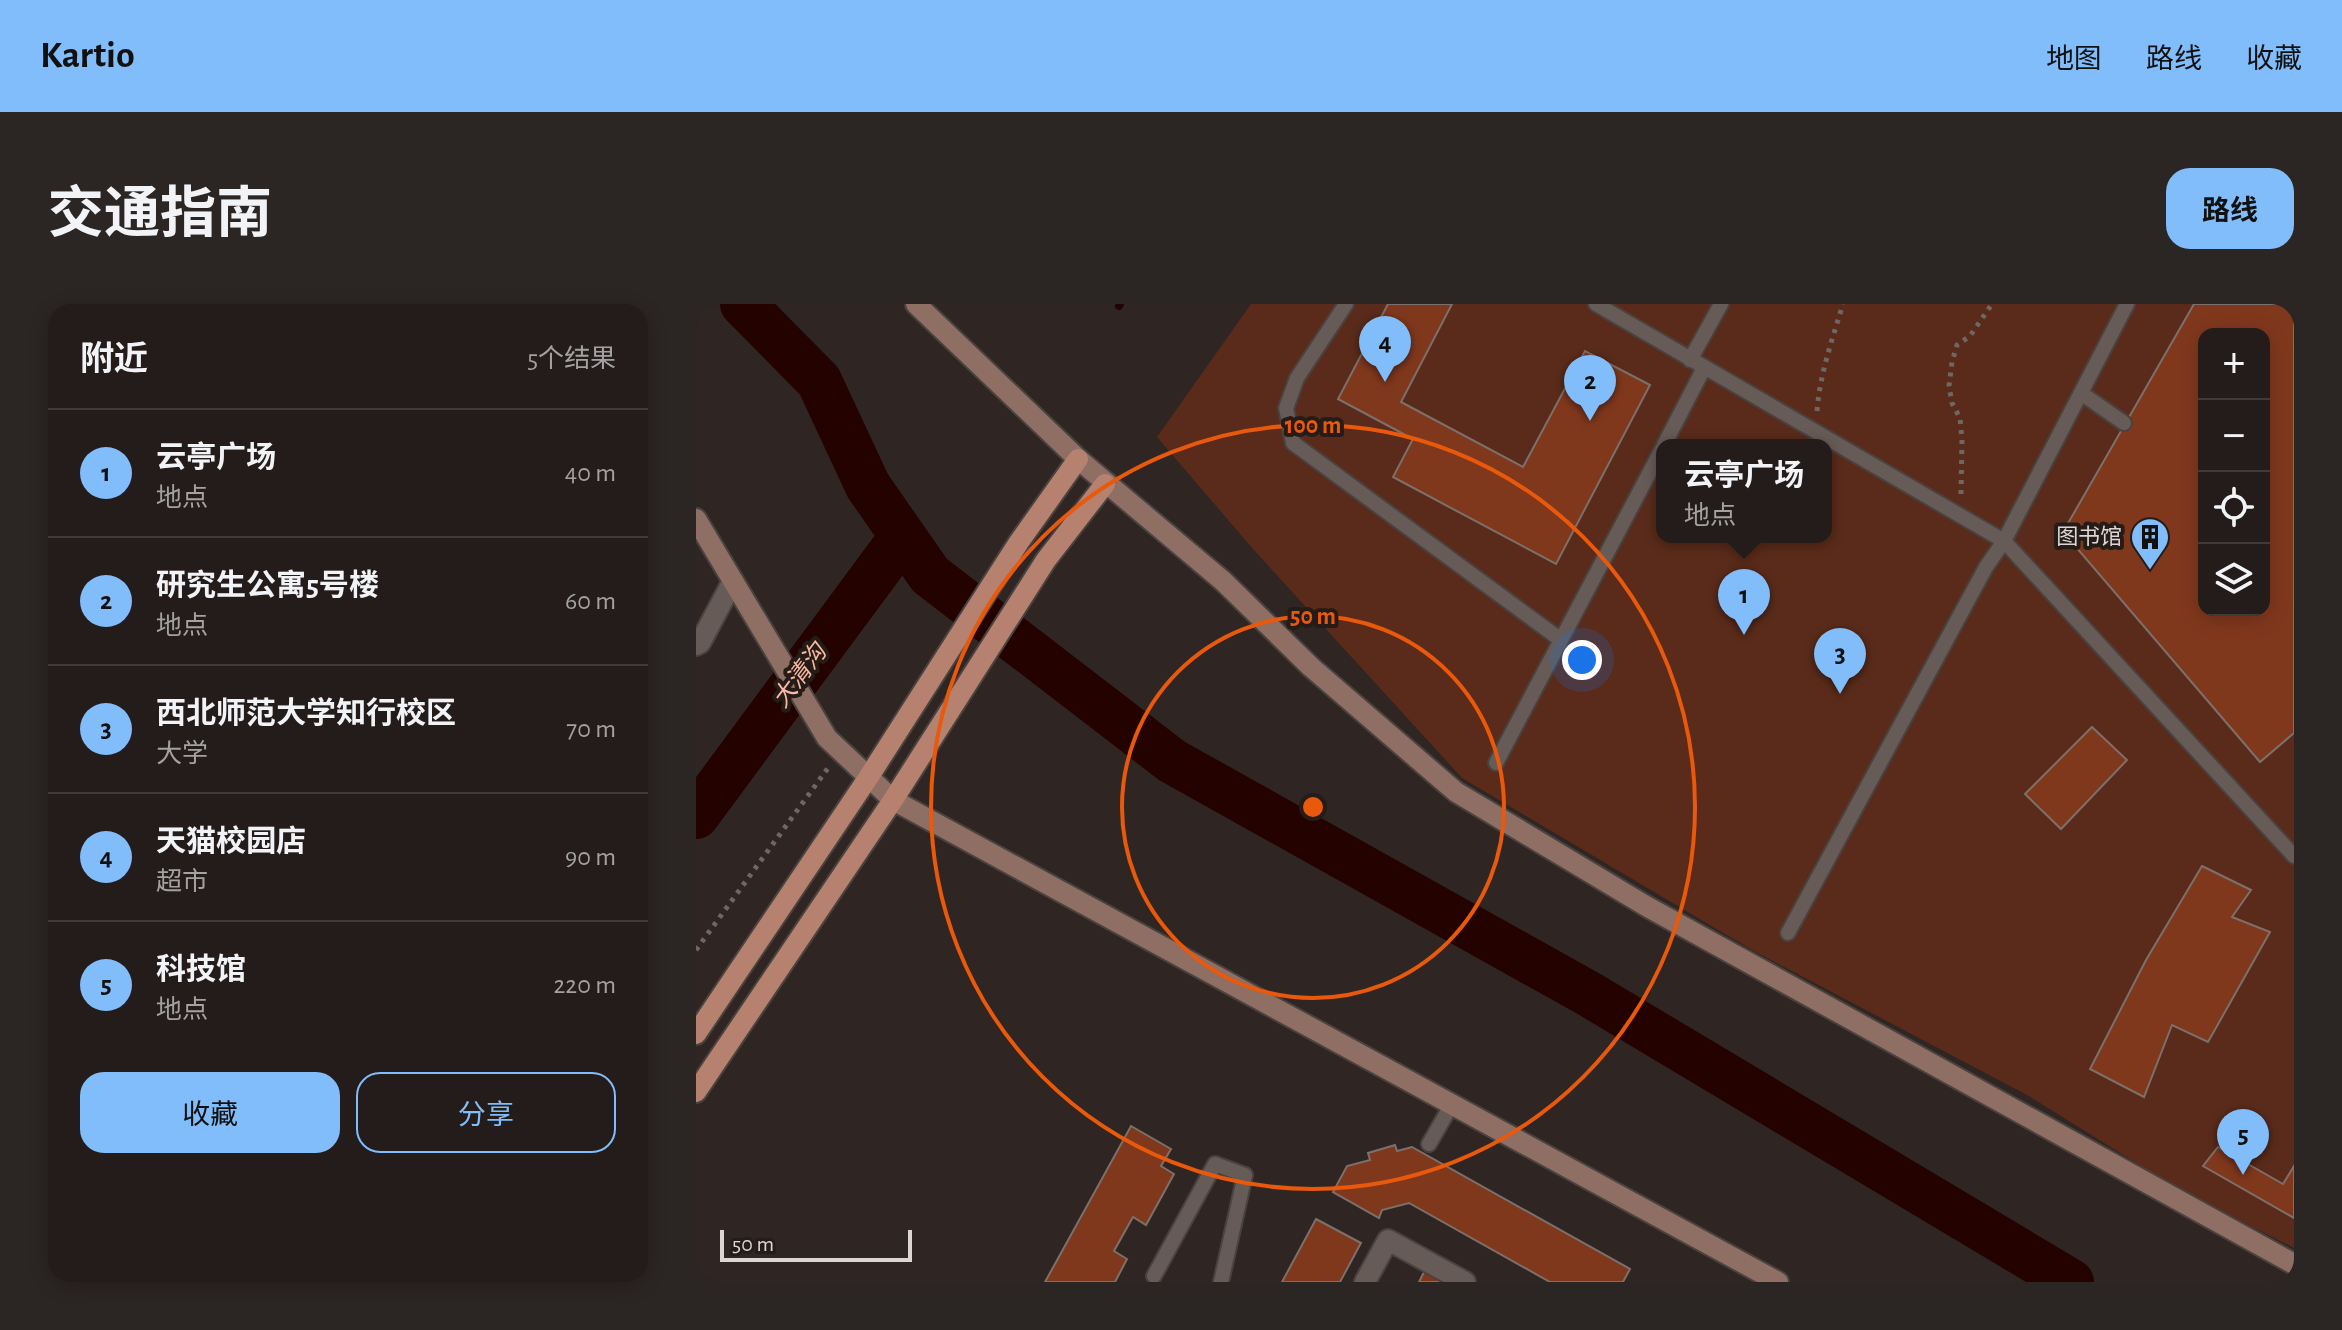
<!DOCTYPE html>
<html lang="zh">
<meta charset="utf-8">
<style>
:root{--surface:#231c1a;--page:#2b2523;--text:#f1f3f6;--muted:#a3a1a2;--line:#403a39;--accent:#81bdfa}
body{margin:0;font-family:"Alegreya Sans","Noto Sans SC",sans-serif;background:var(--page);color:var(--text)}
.controls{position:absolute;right:24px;top:24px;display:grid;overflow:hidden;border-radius:16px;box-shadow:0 4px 20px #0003}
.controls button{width:72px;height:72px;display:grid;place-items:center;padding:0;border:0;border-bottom:2px solid var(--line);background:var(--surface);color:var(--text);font:40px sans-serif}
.scale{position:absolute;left:24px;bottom:20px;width:192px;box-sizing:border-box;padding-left:8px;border:4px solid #ddd6d4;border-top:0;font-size:22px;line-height:28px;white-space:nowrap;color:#ddd6d4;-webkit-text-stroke:6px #251c18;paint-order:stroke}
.you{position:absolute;left:886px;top:356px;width:28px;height:28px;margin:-20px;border:6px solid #fff;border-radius:50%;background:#1a73e8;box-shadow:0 0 0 12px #1a73e833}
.badge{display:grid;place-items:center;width:52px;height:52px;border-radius:50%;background:var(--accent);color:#111;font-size:26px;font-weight:700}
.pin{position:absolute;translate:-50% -66px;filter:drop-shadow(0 2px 4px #0008)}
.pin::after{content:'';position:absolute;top:42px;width:28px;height:24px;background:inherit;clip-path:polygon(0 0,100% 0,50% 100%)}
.popup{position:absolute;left:960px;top:135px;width:176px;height:104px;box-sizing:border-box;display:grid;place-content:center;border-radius:16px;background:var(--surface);filter:drop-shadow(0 2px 6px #0005);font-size:26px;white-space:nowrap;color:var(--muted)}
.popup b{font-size:30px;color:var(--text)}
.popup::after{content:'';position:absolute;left:50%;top:100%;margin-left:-16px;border:16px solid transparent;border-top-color:var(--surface)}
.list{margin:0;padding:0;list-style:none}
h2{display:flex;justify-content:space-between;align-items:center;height:104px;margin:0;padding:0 32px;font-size:34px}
h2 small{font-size:26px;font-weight:400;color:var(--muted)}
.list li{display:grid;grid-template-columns:52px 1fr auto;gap:24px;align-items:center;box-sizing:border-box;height:128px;padding:0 32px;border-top:2px solid var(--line)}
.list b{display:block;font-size:30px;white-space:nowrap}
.list p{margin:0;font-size:26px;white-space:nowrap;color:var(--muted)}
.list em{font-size:26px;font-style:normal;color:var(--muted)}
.actions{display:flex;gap:16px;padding:24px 32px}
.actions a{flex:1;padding:18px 0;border:2px solid var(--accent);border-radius:24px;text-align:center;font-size:28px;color:var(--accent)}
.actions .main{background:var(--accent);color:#111}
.icon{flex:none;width:44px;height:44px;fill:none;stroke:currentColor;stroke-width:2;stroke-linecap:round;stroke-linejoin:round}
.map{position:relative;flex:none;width:1598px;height:978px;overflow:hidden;border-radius:24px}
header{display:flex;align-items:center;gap:48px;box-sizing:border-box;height:112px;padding:0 40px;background:var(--accent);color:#111}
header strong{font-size:38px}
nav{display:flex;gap:44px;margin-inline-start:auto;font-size:28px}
.intro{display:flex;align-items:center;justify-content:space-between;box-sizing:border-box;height:192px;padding:0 48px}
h1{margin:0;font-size:56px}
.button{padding:20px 36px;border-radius:24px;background:var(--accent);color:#111;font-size:28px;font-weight:700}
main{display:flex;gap:48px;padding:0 48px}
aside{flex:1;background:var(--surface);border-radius:24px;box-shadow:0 4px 20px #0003}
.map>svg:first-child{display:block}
.green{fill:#5a2b1a;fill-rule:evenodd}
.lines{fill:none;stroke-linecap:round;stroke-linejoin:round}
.stream{stroke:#230200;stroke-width:8}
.river{stroke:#230200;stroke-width:46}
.building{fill:#80381d;stroke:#7c706c;stroke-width:2;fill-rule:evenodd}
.lane-casing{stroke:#4a423f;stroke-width:18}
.street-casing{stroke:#4a423f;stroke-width:24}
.secondary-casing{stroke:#4a423f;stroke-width:24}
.primary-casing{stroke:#4a423f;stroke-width:24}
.path{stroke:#706764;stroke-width:5;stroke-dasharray:4 6;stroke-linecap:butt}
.lane{stroke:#675b57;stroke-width:14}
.street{stroke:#675b57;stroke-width:20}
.secondary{stroke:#8f6e63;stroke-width:20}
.primary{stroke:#b6816f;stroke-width:20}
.ring{fill:none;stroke:#e8590c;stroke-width:4}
.labels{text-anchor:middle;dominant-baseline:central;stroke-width:8;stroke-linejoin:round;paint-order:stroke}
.poi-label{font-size:22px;fill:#ddd6d4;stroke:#251c18;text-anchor:end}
.water-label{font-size:24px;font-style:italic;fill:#fab9a2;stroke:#251c18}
.centre{fill:#e8590c;stroke:#251c18;stroke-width:4}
.ring-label{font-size:24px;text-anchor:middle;font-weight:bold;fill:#e8590c;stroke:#251c18;stroke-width:8;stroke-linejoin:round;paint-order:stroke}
</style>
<header>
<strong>Kartio</strong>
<nav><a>地图</a><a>路线</a><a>收藏</a></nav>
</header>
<div class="intro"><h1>交通指南</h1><a class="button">路线</a></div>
<main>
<aside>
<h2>附近<small>5个结果</small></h2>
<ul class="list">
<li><span class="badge">1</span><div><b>云亭广场</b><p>地点</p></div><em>40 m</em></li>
<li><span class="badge">2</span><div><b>研究生公寓5号楼</b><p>地点</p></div><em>60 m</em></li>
<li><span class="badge">3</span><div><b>西北师范大学知行校区</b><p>大学</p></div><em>70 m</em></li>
<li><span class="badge">4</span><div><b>天猫校园店</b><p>超市</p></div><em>90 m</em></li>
<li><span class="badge">5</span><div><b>科技馆</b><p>地点</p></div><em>220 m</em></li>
</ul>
<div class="actions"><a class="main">收藏</a><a>分享</a></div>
</aside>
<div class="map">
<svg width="1598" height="978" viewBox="0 0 1598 978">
<rect width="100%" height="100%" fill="#2f2522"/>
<path class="green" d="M555,0h1043v944l-113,-57 -152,-95 -277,-146 -290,-172 -209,-229 -96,-112zM1508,30h60v276h-60zM966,141h164v92h-164z"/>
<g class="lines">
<path class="stream" d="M423,2l1,-2"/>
<path class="river" d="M47,0l76,77 49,105 62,89 242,186 417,233 482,288
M0,512l207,-280"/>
</g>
<path class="building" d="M692,0h64l-51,98 122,65 62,-116 65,34 -94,179 -163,-87 20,-38 -75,-40z
M1498,0h100v429l-34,29 -197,-230zM1508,30h60v276h-60z
M1396,423l35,33 -66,69 -36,-35z
M1506,562l49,24 -19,27 38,15 -62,110 -36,-17 -28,72 -54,-28 56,-109z
M435,822l40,23 -10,17 13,8 -28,51 -13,-8 -19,34 13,8 -12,23h-70z
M699,841l2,6 15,-4 218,122 -7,13h-73l-141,-79 -27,7 -3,8 -46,-26 14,-26 23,-6 -2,-7z
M1522,843l65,37 11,-18v52l-91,-52z
M620,915l45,24 -21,39h-58z
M729,966l23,12h-29z"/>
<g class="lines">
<g class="lane-casing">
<path id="lane" d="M650,0l-49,74 -11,30 7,35 268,197
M900,0l408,237 -18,26 -198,366
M1431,0l-123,237 290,315
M994,56l31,-56
M1385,89l43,30
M968,141l40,-77
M800,459l166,-314
M733,840l23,-40
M458,972l61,-112 30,11 -24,107"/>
</g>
<g class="street-casing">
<path id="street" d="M0,341l4,-2 33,-62
M669,978l23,-42 77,42"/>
</g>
<g class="secondary-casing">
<path id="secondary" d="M220,0l162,155 145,122 88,86 145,125 190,114 648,358
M0,215l131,219 66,62 885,482"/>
</g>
<g class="primary-casing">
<path id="primary" d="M0,730l172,-256 151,-236 59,-83
M0,788l197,-292 153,-240 59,-76"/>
</g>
<path class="path" d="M1121,107c3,-37 15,-71 26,-107
M1265,190l1,-54 -2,-22 -8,-15 -3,-17 3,-24 5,-17 13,-9 22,-32
M0,646l132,-182"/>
<use href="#lane" class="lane"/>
<use href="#street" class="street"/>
<use href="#secondary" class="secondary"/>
<use href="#primary" class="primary"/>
</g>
<g class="ring">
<circle cx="617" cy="503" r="191"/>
<circle cx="617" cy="503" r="382"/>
</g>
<defs>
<g id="building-pin" transform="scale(2)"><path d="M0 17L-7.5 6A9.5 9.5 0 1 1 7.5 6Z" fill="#81bdfa" stroke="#251c18"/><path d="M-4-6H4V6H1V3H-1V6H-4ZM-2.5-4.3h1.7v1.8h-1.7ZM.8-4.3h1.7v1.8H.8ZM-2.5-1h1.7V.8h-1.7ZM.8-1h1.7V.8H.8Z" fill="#111"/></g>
</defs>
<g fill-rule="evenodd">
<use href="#building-pin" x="1454" y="233"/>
</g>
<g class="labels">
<g class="poi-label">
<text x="1426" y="233">图书馆</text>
</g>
<g class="water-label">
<text transform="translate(104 372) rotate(-53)">大清沟</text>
</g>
</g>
<circle cx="617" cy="503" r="12" class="centre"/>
<g class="ring-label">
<text x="617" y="129">100 m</text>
<text x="617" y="320">50 m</text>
</g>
</svg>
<div class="controls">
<button>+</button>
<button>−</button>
<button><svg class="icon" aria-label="locate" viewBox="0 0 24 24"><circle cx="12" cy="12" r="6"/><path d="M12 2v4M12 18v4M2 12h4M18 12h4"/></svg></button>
<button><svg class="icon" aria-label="layers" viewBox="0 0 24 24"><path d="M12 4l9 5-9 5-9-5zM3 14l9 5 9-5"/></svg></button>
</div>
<div class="scale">50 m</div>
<div class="you"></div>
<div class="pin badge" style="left:1048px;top:331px">1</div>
<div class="popup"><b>云亭广场</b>地点</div>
<div class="pin badge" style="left:894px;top:117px">2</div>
<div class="pin badge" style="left:1144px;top:390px">3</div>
<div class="pin badge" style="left:689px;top:78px">4</div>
<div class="pin badge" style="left:1547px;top:871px">5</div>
</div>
</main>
